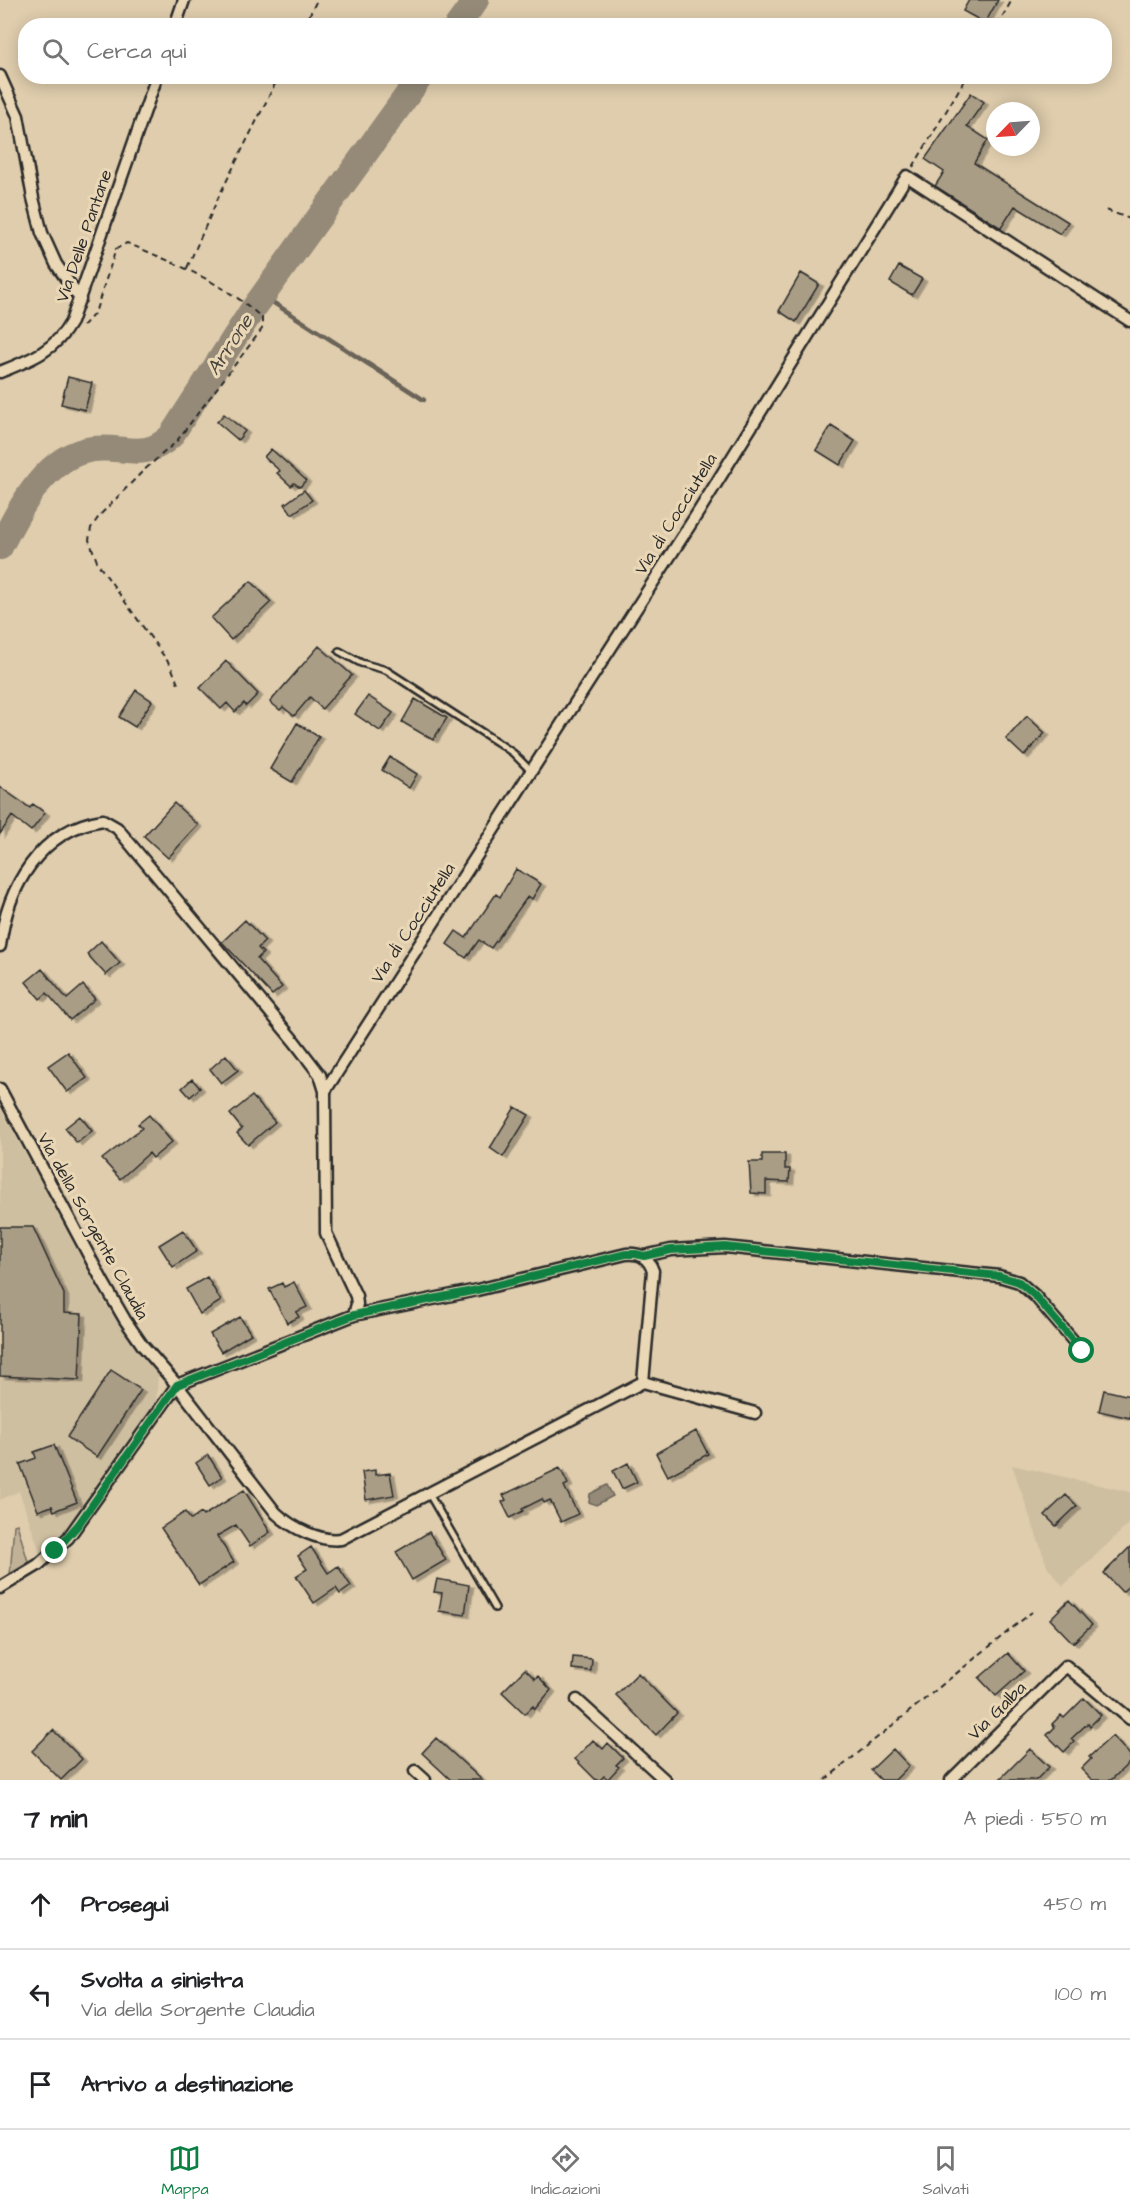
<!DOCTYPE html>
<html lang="it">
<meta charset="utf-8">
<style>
:root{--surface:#fff;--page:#f6f6f6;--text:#202124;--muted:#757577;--line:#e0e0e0;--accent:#0b8043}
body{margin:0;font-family:"Architects Daughter",sans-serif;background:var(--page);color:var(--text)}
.compass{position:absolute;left:986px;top:102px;width:54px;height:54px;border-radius:50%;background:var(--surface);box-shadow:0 3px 15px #0003;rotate:245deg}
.stop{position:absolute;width:18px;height:18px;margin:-14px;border:4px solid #0b8043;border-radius:50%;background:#fff}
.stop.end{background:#0b8043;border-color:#fff;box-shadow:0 2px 6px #0008}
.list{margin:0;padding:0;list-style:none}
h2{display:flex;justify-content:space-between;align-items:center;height:78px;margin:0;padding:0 24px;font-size:26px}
h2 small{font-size:20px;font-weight:400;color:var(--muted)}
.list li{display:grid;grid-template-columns:39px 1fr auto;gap:18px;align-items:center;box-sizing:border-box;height:90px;padding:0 24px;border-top:2px solid var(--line)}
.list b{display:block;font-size:22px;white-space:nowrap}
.list p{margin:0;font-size:20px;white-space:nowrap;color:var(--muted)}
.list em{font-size:20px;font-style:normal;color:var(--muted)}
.icon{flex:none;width:33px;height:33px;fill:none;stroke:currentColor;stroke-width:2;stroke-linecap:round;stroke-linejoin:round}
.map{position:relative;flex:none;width:1130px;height:1780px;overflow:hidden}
.search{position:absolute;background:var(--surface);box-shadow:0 3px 15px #0003;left:18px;right:18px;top:18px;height:66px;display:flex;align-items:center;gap:15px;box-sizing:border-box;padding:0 21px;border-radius:24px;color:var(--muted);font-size:22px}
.sheet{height:348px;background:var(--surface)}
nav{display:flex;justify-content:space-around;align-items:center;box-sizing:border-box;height:84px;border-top:2px solid var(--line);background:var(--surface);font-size:16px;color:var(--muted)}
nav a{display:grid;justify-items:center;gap:3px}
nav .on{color:var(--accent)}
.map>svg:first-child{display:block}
.built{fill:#cfbfa1;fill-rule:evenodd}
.green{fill:#c1b297;stroke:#766e61;stroke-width:1.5}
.water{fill:#958a78;stroke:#6b6459;stroke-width:1.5}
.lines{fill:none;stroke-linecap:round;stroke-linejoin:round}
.stream{stroke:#6b6459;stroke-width:4.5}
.river{stroke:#958a78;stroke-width:26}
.building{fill:#aa9d86;stroke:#2b2b2b;stroke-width:1.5;filter:url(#shadow)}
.service-casing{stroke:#2b2b2b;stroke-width:10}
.minor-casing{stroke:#2b2b2b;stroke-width:15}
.path{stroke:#2b2b2b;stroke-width:2;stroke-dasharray:6 4.5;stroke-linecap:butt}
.service{stroke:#ead7b5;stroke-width:5}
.minor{stroke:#ead7b5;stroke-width:10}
.route{stroke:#0b8043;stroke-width:8}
.labels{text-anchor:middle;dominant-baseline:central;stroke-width:6;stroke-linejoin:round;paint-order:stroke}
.street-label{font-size:18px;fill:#2b2b2b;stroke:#ead7b5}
.water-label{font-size:20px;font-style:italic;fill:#46433e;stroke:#ead7b5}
</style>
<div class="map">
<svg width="1130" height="1780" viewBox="0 0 1130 1780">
<defs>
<filter id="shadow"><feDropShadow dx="4.5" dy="2.5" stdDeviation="0" flood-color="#0004"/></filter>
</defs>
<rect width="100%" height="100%" fill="#dfcdad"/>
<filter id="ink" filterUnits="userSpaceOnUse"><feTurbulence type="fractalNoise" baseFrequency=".0167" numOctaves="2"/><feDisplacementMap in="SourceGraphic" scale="12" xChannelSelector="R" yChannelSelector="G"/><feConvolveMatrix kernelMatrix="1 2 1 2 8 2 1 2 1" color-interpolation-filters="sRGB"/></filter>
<g filter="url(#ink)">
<path class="built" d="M0,1107l107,199 51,69 -2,30 -97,138 -18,12 -22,-64 -19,9z
M1012,1465l118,27v31l-67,63 -16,-20zM1076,1506l-20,20 -10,-10z"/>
<path class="green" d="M17,1524l12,41 -18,11 -1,-1 4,-50z"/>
<path class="water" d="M607,1485l6,11 -17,9 -7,-3 1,-8z"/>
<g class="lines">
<path class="stream" d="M263,296l161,104"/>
<path class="river" d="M457,26l19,-26
M0,547c19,-37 45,-92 93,-98 31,-4 51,13 78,-13l80,-124 170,-236"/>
</g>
<path class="building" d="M969,0h29l-13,23 -22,-12z
M971,93l13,9 -17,24 21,14 -14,23 94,59 -8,12 -45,-28 -14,22 -66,-42 9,-14 -19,-13z
M899,266l23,13 -10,16 -22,-13z
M801,273l18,11 -23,38 -17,-11z
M68,377l24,6 -7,27 -24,-6z
M224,414l21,17 -7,9 -21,-18z
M831,426l24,15 -15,24 -24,-15z
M271,449l35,31 -6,7 -6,-4 -3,3 -14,-13 3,-2 -16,-14z
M304,490l8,10 -20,14 -7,-10z
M251,581l20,21 -40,38 -20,-22z
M319,646l33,29 -30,34 -12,-12 -16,19 -11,-9 -3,3 -10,-8z
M226,661l32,33 -12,12 -2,-3 -9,9 -8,-9 -6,6 -21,-21z
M136,690l16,11 -17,26 -16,-10z
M368,696l25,17 -13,18 -25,-17z
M415,699l32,19 -14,22 -31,-18z
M1027,716l18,17 -21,23 -18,-17z
M297,723l22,14 -27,45 -22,-13z
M390,757l27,17 -8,14 -27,-18z
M0,787l30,21 3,-4 12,9 -14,18 -19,-15 -12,18z
M174,803l24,22 -30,33 -24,-22z
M516,869l25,15 -9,15 -4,-3 -37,52 -12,-8 -13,18 -19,-14 9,-13 10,7 30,-44 4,3z
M245,920l20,21 -7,7 5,5 -6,6 25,28 -10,8 -50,-53z
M101,941l19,22 -14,12 -19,-21z
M42,969l25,30 16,-14 12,14 -25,21 -23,-27 -7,6 -14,-17z
M68,1052l19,26 -20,14 -19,-26z
M226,1055l12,15 -17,13 -11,-14z
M192,1079l8,9 -10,9 -8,-9z
M252,1096l23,26 -27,23 -11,-12 5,-4 -12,-15z
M515,1107l14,8 -26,42 -13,-9z
M149,1115l23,27 -19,16 -4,-5 -29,26 -18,-20 40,-31 -4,-4z
M80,1116l12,15 -15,12 -12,-15z
M762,1154h23v15h5l-1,13 -23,-1v13l-15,-1 -2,-31h13z
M0,1227h33l31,67v19l18,1 -3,66 -79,-4z
M183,1230l14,21 -24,16 -14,-22z
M207,1277l14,24 -21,13 -14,-25z
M294,1282l13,25 -11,5 3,5 -12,6 -18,-34 13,-6 2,4z
M240,1317l11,17 -30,18 -11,-18z
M111,1370l30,20 -44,67 -30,-20z
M1104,1390l26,6v22l-31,-7z
M696,1431l12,23 -40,22 -12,-23z
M54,1445l23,57 -23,9 -2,-5 -14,5 -18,-47 16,-6 -2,-6z
M208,1455l14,22 -12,8 -14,-22z
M628,1463l9,19 -15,7 -9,-18z
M560,1468l8,16 -4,2 14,28 -17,8 -11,-22 -6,3 -2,-4 -20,10 1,2 -13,7 -8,-16 4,-2 -3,-5z
M375,1470v5l15,-2 4,22 -28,5 -4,-28z
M244,1490l26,42 -20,14 -14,-21 -19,11 17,26 -35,23 -38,-57 24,-16 6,8 10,-7 2,3z
M1066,1495l11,11 -21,20 -11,-11z
M429,1532l17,28 -34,20 -16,-28z
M311,1547l17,26 10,-7 13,20 -11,8 -4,-6 -22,15 -18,-27 11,-7 -9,-13z
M1130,1547v38l-8,7 -18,-19z
M437,1579l32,6 -4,30 -26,-4 3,-18 -8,-1z
M1069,1600l23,25 -19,18 -23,-24z
M1008,1653l16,18 -28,25 -17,-18z
M573,1657l19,2 -1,12 -19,-2z
M525,1669l10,10 3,-3 13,14 -16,19 -2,-3 -8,8 -23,-22z
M638,1673l39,40 -21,22 -40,-40z
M1084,1698l17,17 -11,11 -2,-3 -17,16 3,3 -10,10 -17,-17 8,-8 -3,-3 9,-9 3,3z
M53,1730l29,29 -21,21 -29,-29z
M1112,1736l18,19v7l-19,18h-19l-11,-11 10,-10 -2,-2z
M436,1738l46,42h-31l-29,-27z
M593,1740l10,9 5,-6 15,15 -7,7 3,2 -11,12 -4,-3 -4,4h-4l-21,-21z
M893,1749l16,17 -14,14h-14l-10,-10z
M1030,1749l19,18 -13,13h-37z"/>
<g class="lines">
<g class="service-casing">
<path id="service" d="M339,651l22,12 25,7 111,72 16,11 17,17
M429,1494l66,114"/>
</g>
<g class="minor-casing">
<path id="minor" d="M175,26l9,-26
M0,76l18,40 15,82 9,35 14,31 24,35
M0,372c30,-12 55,-21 71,-50l86,-246
M0,946c7,-58 40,-117 103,-126l14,8 177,213 26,34 5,16 1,142 30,63 1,8 -3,11 -177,70 -109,153 -30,27 -38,23
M0,1089l103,193 22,38 18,26 34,39 99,128c16,15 44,29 65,26l302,-157 112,31
M325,1091l374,-580 208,-335 223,145
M644,1256l27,-6 54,-3 274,29 20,6 16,14 47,55
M354,1315l123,-25 149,-36c14,-1 22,3 27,17l-10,111
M577,1700l88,80
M415,1771l10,9
M951,1780l115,-114 64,53"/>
</g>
<path class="path" d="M304,26l13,-26
M997,26l15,-26
M913,167l54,-91
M1106,210l24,9
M187,268l32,-72 60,-120
M83,326l12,-13 21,-64 11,-6c47,20 98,40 135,75v11l-86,113 -33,29 -43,44 -9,13 -2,12 9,24 73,102 7,18
M825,1780l207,-168"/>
<use href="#service" class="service"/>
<use href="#minor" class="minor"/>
</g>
</g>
<g class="lines" filter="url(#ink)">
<path class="route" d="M55,1551l23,-26 99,-140 177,-70 123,-25 149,-36h10l8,2 27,-6 54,-3 274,29 20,6 16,14 47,55"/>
</g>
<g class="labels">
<g class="street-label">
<text transform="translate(84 236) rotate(-71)">Via Delle Pantane</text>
<text transform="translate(676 514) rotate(-58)">Via di Cocciutella</text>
<text transform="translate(413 923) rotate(-57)">Via di Cocciutella</text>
<text transform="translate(93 1226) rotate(61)">Via della Sorgente Claudia</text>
<text transform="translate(997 1711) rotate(-45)">Via Galba</text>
</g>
<g class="water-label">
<text transform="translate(230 345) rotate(-57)">Arrone</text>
</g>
</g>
</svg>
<svg class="compass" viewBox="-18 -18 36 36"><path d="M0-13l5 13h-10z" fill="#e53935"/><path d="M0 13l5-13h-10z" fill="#757577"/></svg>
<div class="stop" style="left:1082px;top:1351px"></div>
<div class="stop end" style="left:55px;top:1551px"></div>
<div class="search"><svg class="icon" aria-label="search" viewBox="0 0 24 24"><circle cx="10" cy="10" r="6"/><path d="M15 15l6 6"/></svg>Cerca qui</div>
</div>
<section class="sheet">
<h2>7 min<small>A piedi · 550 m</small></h2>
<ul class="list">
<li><svg class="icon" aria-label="ahead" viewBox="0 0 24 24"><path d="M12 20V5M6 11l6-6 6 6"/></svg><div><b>Prosegui</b></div><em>450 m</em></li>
<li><svg class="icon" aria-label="left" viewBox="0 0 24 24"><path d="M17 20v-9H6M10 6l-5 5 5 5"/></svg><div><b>Svolta a sinistra</b><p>Via della Sorgente Claudia</p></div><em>100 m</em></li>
<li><svg class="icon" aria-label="arrive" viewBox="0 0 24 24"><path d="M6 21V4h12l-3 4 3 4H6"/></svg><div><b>Arrivo a destinazione</b></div></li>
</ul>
</section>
<nav>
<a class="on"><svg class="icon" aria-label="map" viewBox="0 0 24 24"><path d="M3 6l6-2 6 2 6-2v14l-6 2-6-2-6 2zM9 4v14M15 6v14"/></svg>Mappa</a>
<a><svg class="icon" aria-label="directions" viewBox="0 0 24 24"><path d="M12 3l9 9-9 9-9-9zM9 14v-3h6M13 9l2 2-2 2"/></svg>Indicazioni</a>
<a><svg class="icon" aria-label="saved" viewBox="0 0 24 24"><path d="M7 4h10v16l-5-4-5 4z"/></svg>Salvati</a>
</nav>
